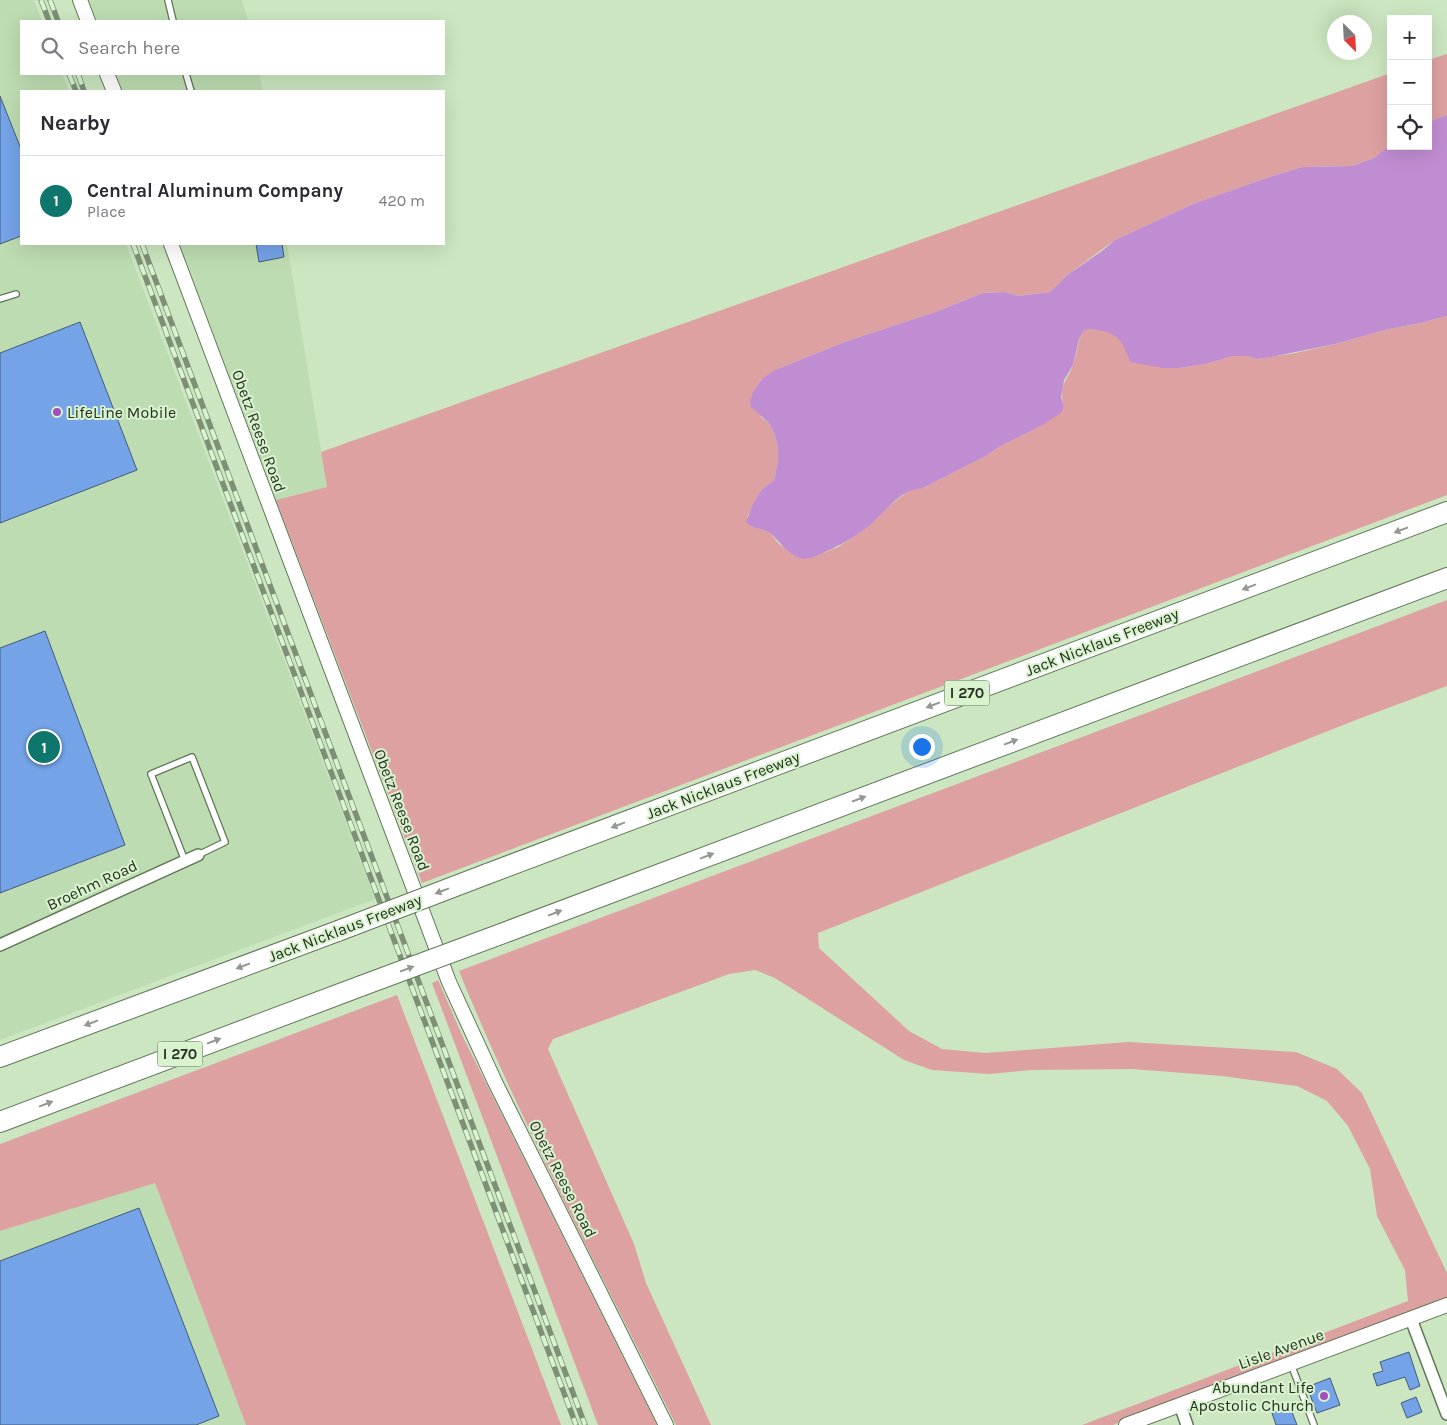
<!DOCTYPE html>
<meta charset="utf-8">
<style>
:root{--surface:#fff;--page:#f7f7f7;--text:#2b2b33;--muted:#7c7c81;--line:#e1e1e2;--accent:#0f766e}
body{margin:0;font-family:Karla,sans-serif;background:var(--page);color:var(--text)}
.controls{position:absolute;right:15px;top:15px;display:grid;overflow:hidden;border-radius:0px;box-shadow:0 5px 20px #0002}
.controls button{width:45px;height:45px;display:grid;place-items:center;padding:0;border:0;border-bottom:1px solid var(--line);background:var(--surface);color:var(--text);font:25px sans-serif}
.compass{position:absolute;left:1327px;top:15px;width:45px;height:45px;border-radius:50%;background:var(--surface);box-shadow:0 5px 20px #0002;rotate:156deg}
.you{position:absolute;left:921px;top:746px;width:18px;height:18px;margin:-12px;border:4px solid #fff;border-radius:50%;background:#1a73e8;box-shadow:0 0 0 8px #1a73e833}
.badge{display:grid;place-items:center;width:32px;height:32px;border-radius:50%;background:var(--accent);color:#fff;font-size:16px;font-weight:700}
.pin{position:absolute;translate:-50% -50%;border:2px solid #fff;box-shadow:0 1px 5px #0006}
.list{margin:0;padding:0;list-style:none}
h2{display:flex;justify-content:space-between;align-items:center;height:65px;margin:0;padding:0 20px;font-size:21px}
h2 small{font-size:16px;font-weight:400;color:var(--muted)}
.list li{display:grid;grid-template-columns:32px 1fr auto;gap:15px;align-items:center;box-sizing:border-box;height:90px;padding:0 20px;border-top:1px solid var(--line)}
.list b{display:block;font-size:19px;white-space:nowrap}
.list p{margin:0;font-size:16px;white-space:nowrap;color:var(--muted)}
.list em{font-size:16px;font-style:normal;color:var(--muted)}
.icon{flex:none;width:28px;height:28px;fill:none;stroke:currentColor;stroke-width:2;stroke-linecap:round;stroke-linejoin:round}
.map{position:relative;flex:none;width:1447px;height:1425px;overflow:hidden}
.search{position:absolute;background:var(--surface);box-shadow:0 5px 20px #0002;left:20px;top:20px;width:425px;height:55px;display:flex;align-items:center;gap:12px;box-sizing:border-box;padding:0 18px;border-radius:0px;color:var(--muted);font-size:19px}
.panel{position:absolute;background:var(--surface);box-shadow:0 5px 20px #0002;left:20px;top:90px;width:425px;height:155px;border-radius:0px}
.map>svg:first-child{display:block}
.built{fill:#bddcb1}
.green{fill:#dea1a2}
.water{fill:#c18dd2}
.building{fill:#74a3e7;stroke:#455b79}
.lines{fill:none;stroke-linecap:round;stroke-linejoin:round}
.service-casing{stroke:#5f7757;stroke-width:8}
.minor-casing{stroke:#5f7757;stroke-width:14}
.tertiary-casing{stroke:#5f7757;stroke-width:16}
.motorway-casing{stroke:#5f7757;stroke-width:22}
.service{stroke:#fff;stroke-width:5.5}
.minor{stroke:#fff;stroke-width:11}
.tertiary{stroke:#fff;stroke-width:14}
.motorway{stroke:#fff;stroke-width:20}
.rail-casing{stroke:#7d9076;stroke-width:5.5}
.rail{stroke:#d8f3ce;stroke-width:4;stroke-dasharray:11;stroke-linecap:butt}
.motorway-bridge-casing{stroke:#5f7757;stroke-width:22;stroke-linecap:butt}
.motorway-bridge{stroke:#fff;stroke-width:20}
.oneway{fill:#939891}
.poi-dot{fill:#a24ebc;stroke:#d8f3ce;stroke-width:2}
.labels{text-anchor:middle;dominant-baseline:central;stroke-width:4;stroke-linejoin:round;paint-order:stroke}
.shield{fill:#d8f3ce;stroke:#5c6b56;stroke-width:1}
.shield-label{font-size:15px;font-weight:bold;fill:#273123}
.poi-label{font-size:16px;fill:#273123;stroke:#d8f3ce;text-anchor:start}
.street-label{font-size:16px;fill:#273123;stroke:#d8f3ce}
</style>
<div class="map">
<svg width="1447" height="1425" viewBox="0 0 1447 1425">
<rect width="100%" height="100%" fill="#cbe6c1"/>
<path class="built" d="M0,0h34l8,21h-21v53h41l7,17h-48v153h105l249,655 -375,141z
M89,0h153l6,21h-151z
M116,74h143l4,17h-140z
M180,244h107l40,243 -51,13z
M155,1183l91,242h-246v-194z"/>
<path class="green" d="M1447,54v61l-19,7v-62z
M1391,73v71l-17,14 -22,8 -50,1 -36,11 -73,26 -78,36 -48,35 -17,17 -32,4 -13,-4 -22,1 -48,19 -88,29 -72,29 -14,47 8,6 5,10 4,14v14l-4,19 -13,10 -14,27 8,10 14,5 10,12 20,14 15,-1 24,-10 28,-19 23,-22 17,-13 10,-5h7l63,-32 13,-9 42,-21 23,-20c-6,-21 2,-23 9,-41 4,-11 5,-23 10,-35l7,-2 22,5 8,7 59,28 26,-4 28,-8h15l9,3 39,-6 39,-9 54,-15 32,-6 26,-7v179l-1025,388 -146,-383 51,-13 -6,-35z
M1447,600v86l-86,32 -543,215 1,15 90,83 33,18 44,4 142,-11 168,10 41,17 25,24 85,180v27l-334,125h-31l326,-124 -3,-31 -28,-54 -7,-47 -22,-43 -21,-25 -30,-15 -75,-10 -90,-7 -101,1 -42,4 -57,-4 -28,-10 -129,-82 -20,-8 -26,4 -176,65 -5,10 86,195 12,39 65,142h-35c-74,-150 -154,-299 -217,-454z
M438,980l24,55 195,390h-59l-166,-442z
M397,995l164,430h-315l-91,-242 -155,48v-87z"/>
<path class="water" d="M1447,115v201l-26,7 -32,6 -54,15 -64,13 -14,2 -9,-3h-15l-28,8 -26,4h-17l-31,-6c-9,-17 -9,-27 -29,-31 -8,-1 -11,-4 -19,0l-4,9 -6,25 -9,15 -3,17 3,9 -3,7 -20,13 -42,21 -13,9 -63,32c-25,1 -40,28 -58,41 -14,10 -28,18 -44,25 -6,3 -15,6 -22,4 -12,-5 -20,-17 -29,-25 -7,-5 -18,-4 -24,-11l6,-16 9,-16 13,-10 4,-19v-14l-4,-14 -5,-10 -18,-16 -1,-6 3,-9 10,-14 12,-8 72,-29 88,-29 48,-19 22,-1 13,4 32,-4 17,-17 35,-24 13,-11 78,-36 73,-26 36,-11 50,-1 22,-8 17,-14v2h37v-24z"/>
<path class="building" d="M0,96l21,53v87l-21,8z
M256,244h26l2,13 -25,5z
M80,322l57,148 -137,53v-170z
M45,631l80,214 -125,48v-245z
M139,1208l80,208 -23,9h-196v-164z
M1409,1352l11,34 -10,4 -5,-13 -28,9 -4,-12 10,-3 -3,-9z
M1330,1378l10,27 -23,8 -10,-26z
M1416,1397l6,15 -15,6 -6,-15z
M1290,1407l7,18h-21l-4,-12z"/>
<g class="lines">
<g class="service-casing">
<path id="service" d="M168,0l5,21
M186,74l5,17
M0,299l16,-5
M185,861l-34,-87 41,-17 33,85 -27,13
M1291,1364l23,61"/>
</g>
<g class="minor-casing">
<path id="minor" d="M0,945l198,-90
M1411,1319l36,95
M1180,1405l7,20"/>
</g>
<g class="tertiary-casing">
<path id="tertiary" d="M80,0l8,21
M107,74l7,17
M171,244l278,738 46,100 171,343
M1126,1425l321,-120"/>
</g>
<g class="motorway-casing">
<path id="motorway" d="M487,874l960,-362
M509,931l938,-353
M0,1057l338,-126
M0,1122l361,-136"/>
</g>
<use href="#service" class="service"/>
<use href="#minor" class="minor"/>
<use href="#tertiary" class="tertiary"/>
<use href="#motorway" class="motorway"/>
<g class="rail-casing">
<path id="rail" d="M41,0l8,21
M50,0l8,21
M69,74l7,17
M78,74l6,17
M133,244l443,1181
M142,244l443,1181"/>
</g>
<use href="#rail" class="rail"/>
<g class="motorway-bridge-casing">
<path id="motorway-bridge" d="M338,931l149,-57
M361,986l148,-55"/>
</g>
<use href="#motorway-bridge" class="motorway-bridge"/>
</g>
<defs><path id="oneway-solid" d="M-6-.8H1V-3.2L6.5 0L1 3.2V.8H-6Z" transform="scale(1.25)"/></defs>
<g class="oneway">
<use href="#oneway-solid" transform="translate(1401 530) rotate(159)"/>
<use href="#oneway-solid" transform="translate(1249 587) rotate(159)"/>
<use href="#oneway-solid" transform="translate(933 705) rotate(159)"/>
<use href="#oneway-solid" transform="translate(1011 742) rotate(-21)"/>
<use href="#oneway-solid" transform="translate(859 799) rotate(-21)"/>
<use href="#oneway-solid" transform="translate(618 825) rotate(159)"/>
<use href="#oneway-solid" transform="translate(707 856) rotate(-21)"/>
<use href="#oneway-solid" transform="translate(442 891) rotate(159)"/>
<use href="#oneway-solid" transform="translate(555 913) rotate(-21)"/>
<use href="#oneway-solid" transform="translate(243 966) rotate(159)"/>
<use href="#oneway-solid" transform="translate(407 969) rotate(-21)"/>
<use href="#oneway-solid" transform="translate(91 1023) rotate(159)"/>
<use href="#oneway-solid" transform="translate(214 1041) rotate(-21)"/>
<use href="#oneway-solid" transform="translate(46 1104) rotate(-21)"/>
</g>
<g class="poi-dot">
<circle cx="57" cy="412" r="5"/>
<circle cx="1324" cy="1396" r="5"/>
</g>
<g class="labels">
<g class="shield">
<rect x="944.5" y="680.5" width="45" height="25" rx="4"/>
<rect x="157.5" y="1041.5" width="45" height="25" rx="4"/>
</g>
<g class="shield-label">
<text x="967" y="693">I 270</text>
<text x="180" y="1054">I 270</text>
</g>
<g class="poi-label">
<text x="67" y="412">LifeLine Mobile</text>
<text x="1314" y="1387" text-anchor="end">Abundant Life<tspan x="1314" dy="18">Apostolic Church</tspan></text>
</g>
<g class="street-label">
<text transform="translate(259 431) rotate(70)">Obetz Reese Road</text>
<text transform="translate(1102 642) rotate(-21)">Jack Nicklaus Freeway</text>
<text transform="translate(723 785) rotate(-21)">Jack Nicklaus Freeway</text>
<text transform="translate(402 810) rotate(69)">Obetz Reese Road</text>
<text transform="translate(92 885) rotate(-25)">Broehm Road</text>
<text transform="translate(345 928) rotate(-21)">Jack Nicklaus Freeway</text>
<text transform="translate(563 1179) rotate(63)">Obetz Reese Road</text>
<text transform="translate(1281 1349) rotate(-20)">Lisle Avenue</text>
</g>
</g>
</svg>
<div class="controls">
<button>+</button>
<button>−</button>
<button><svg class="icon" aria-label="locate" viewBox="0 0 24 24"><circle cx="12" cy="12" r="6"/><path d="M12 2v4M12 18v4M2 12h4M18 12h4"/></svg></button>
</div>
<svg class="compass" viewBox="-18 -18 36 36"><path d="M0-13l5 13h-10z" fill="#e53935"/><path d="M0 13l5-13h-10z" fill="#7c7c81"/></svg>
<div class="you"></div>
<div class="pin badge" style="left:44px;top:747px">1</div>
<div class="search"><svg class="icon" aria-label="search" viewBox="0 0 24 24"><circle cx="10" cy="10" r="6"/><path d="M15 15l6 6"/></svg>Search here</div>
<section class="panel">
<h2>Nearby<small></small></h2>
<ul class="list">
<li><span class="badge">1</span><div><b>Central Aluminum Company</b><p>Place</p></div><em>420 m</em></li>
</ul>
</section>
</div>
